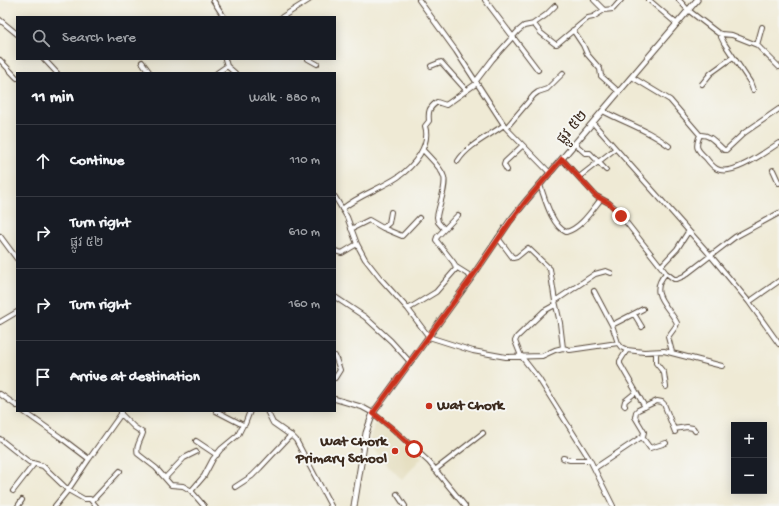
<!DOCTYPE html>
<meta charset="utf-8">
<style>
:root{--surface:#171b24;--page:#20242c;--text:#f1f3f6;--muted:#9ea1a6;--line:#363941}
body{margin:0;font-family:"Gochi Hand","Noto Sans Khmer",sans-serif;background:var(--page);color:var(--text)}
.controls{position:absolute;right:12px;bottom:12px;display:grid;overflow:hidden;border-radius:0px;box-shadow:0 2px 10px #0003}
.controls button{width:36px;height:36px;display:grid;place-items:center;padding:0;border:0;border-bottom:1px solid var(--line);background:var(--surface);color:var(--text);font:20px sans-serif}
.stop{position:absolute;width:12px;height:12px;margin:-9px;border:3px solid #c8321e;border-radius:50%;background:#fff}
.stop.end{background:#c8321e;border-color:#fff;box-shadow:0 1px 4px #0008}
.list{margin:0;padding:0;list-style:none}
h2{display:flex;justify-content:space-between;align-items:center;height:52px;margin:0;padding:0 16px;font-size:17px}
h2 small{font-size:13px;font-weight:400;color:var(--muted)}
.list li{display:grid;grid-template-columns:26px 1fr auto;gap:12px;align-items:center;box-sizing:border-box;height:72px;padding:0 16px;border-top:1px solid var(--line)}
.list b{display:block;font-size:15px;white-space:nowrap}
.list p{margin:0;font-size:13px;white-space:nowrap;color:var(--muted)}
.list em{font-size:13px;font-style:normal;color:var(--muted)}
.icon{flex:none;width:22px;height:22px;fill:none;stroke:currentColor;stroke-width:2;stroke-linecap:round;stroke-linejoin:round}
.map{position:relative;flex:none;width:779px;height:506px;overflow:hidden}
.search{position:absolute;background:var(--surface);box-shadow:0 2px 10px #0003;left:16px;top:16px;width:320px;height:44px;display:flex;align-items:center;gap:10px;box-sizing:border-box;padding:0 14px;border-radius:0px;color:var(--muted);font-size:15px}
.panel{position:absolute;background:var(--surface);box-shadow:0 2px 10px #0003;left:16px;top:72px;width:320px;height:340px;border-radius:0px}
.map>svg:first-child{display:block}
.built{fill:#e3dbba}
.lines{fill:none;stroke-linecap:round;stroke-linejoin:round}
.minor-casing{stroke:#564739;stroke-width:6}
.tertiary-casing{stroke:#564739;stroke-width:7}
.minor{stroke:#fff;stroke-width:4}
.tertiary{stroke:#fff;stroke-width:5}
.route{stroke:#c8321e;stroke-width:5}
.poi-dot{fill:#c8321e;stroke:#f6f6f2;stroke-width:1.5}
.labels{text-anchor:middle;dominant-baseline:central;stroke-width:4;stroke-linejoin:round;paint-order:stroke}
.street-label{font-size:15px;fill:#3b2a1e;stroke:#f6f6f2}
.poi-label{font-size:15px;font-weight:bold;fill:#3b2a1e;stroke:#f6f6f2;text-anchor:start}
</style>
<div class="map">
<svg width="779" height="506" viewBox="0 0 779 506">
<rect width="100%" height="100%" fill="#f6f6f2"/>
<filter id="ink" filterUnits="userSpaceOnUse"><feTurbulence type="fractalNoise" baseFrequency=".025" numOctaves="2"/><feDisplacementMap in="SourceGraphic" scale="8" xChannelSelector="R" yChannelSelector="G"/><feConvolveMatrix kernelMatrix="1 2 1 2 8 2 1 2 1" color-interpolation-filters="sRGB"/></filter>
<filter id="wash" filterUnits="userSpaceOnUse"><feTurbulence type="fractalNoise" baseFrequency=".012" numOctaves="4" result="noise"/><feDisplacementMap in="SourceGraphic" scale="16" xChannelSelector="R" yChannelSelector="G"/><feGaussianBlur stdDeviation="0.9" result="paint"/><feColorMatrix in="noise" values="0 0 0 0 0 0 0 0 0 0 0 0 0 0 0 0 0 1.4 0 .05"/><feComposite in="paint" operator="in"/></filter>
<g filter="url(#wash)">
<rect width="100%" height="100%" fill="#efead5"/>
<path class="built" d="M377,419l45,38 -20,23 -34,-36z"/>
</g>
<g filter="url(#ink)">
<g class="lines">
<g class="minor-casing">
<path id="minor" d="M213,0l11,17
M419,0l37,51 50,77 44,45
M485,0l53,70
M594,0l10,10
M649,0l28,24
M679,0l9,10 30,23 3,1v3l3,6 26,39 3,8
M282,17l27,-17
M0,20l17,14
M533,24l13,-9 9,-9
M573,30l10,15 4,9 13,15 1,7 18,16
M721,34l11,1 25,10 22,22
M757,45l5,-18
M44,59l13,14
M225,59l2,7 8,7
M308,59l9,5
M0,60l17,18
M142,62l8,11
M431,66l10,-4 25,28
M217,73l10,-7
M632,77l38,23 30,35
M476,81l16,-21 26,-29 6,-5 10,-2 7,9 14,11h2l31,-26 5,-1 11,-7 9,-1 8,-9
M702,84l9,-11 22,-16
M779,109l-35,24 -18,17h-2c-8,-7 -14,-16 -24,-15 -5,12 -4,14 6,23 3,4 7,9 11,11 16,8 49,-18 62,-26
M603,111c22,12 46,19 66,35
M593,123l118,133 38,46 30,42
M506,128l28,-33 4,-3 9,-3 16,-16
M575,144l10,9h5l16,17
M423,150c6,7 18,17 21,27 3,10 -6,30 -7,40l1,5 6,7
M562,159l34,37 13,7 6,5 51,65 8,6h3l7,-3 51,-39 44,-24
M458,161c10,-16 31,-25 46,-36
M507,170l-3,-5 1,-3 17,-16
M773,170l6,13
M579,177l36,-28
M540,185c5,14 12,41 26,47 15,-4 26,-22 35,-33
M335,197l12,20 10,27 8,15 15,19 28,31 21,28 44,14 33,6 36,-1 13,-6 8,-2 7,2 48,-7 3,4 6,3 -7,11v3l25,43
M342,209c17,-14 38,-20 56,-32 16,-11 33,-32 27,-51l4,-5c-1,-10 0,-13 8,-19l9,3 31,-22
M383,228l19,8 17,-18
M351,229l18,-9 14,8 6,-5 2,-11
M0,236l17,23
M498,238l15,20 4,-1 11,-9 22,21 5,32 5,22 3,25
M335,251l7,2 15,-9
M661,266l16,-17 11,-17
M456,267l16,10
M666,273c-19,21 2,32 11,50l-1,3 -8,11 4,15
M594,291l18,34 6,18
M335,297l30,20 26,24 19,21
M555,301l40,-27 11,-3 5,2
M749,302l30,-21
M555,305l-11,6 -27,26 -2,4 6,15 18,23 51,81 23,46
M408,309l28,-17 20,-23 -2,-6 -18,-23 1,-3 21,-22
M634,314l8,13
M0,322l17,-10
M612,325l31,-16
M627,350l17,2 20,-1 58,15
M656,352v11l8,10 2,14
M335,356l5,14 -5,8
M0,394l17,12
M335,399l27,8 11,6 21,17 35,32 36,44
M625,406l-1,-1 1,-4 11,-9
M23,411l37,26 29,22 -21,31 -13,16
M216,411l27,14 2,-1 5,-13
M267,411l6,12 20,14 3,3 35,66
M121,414l13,13 9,6c-2,7 -8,14 -5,21l18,14 15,17 12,1 7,4h2
M674,429l13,-2 6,1 2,3
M642,437l8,11 16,-5
M0,439l29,23 14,4 25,24 16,9h6l6,7
M196,441l21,14
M563,458l7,2h20
M89,459l32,-45v-3
M595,468l48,-32 1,-4 -9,-15 1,-5 2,-2 19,-9 5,1 2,2 11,28
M435,470l48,-37
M165,478l19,-20 12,-6
M235,487l17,-11 8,-8 31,-33
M13,491l21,-27
M397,494l8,12
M92,501l28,-30
M18,506l4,-6
M204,506l-12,-14v-2l12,-14 9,-17 8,-10 17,-14 5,-10"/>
</g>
<g class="tertiary-casing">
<path id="tertiary" d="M354,506l12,-73 7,-20 99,-136 38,-56 16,-20 171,-201"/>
</g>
<use href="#minor" class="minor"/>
<use href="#tertiary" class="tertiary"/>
</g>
</g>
<g class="lines" filter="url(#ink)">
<path class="route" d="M414,449l-20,-19 -21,-17 99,-136 38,-55 16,-21 36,-42 34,37 13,7 12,13"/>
</g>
<g class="poi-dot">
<circle cx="429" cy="406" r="4"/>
<circle cx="395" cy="451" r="4"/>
</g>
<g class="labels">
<g class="street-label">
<text transform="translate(573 128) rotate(-50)">ផ្លូវ ៥២</text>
</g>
<g class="poi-label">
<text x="437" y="406">Wat Chork</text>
<text x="387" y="442" text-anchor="end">Wat Chork<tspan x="387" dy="17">Primary School</tspan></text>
</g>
</g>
</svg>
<div class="controls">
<button>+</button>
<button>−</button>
</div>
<div class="stop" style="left:414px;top:449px"></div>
<div class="stop end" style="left:621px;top:216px"></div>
<div class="search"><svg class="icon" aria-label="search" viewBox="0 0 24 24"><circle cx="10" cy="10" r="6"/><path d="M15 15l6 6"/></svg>Search here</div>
<section class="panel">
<h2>11 min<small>Walk · 880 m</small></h2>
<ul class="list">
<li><svg class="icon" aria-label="ahead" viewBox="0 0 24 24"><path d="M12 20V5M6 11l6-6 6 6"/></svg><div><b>Continue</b></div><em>110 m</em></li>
<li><svg class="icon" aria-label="right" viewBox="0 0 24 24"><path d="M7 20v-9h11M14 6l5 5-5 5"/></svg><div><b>Turn right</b><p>ផ្លូវ ៥២</p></div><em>610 m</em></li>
<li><svg class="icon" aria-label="right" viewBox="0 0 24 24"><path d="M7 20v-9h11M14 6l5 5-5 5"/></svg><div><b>Turn right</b></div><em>160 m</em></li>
<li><svg class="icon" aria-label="arrive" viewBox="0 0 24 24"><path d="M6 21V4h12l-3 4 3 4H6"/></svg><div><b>Arrive at destination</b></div></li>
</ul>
</section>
</div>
